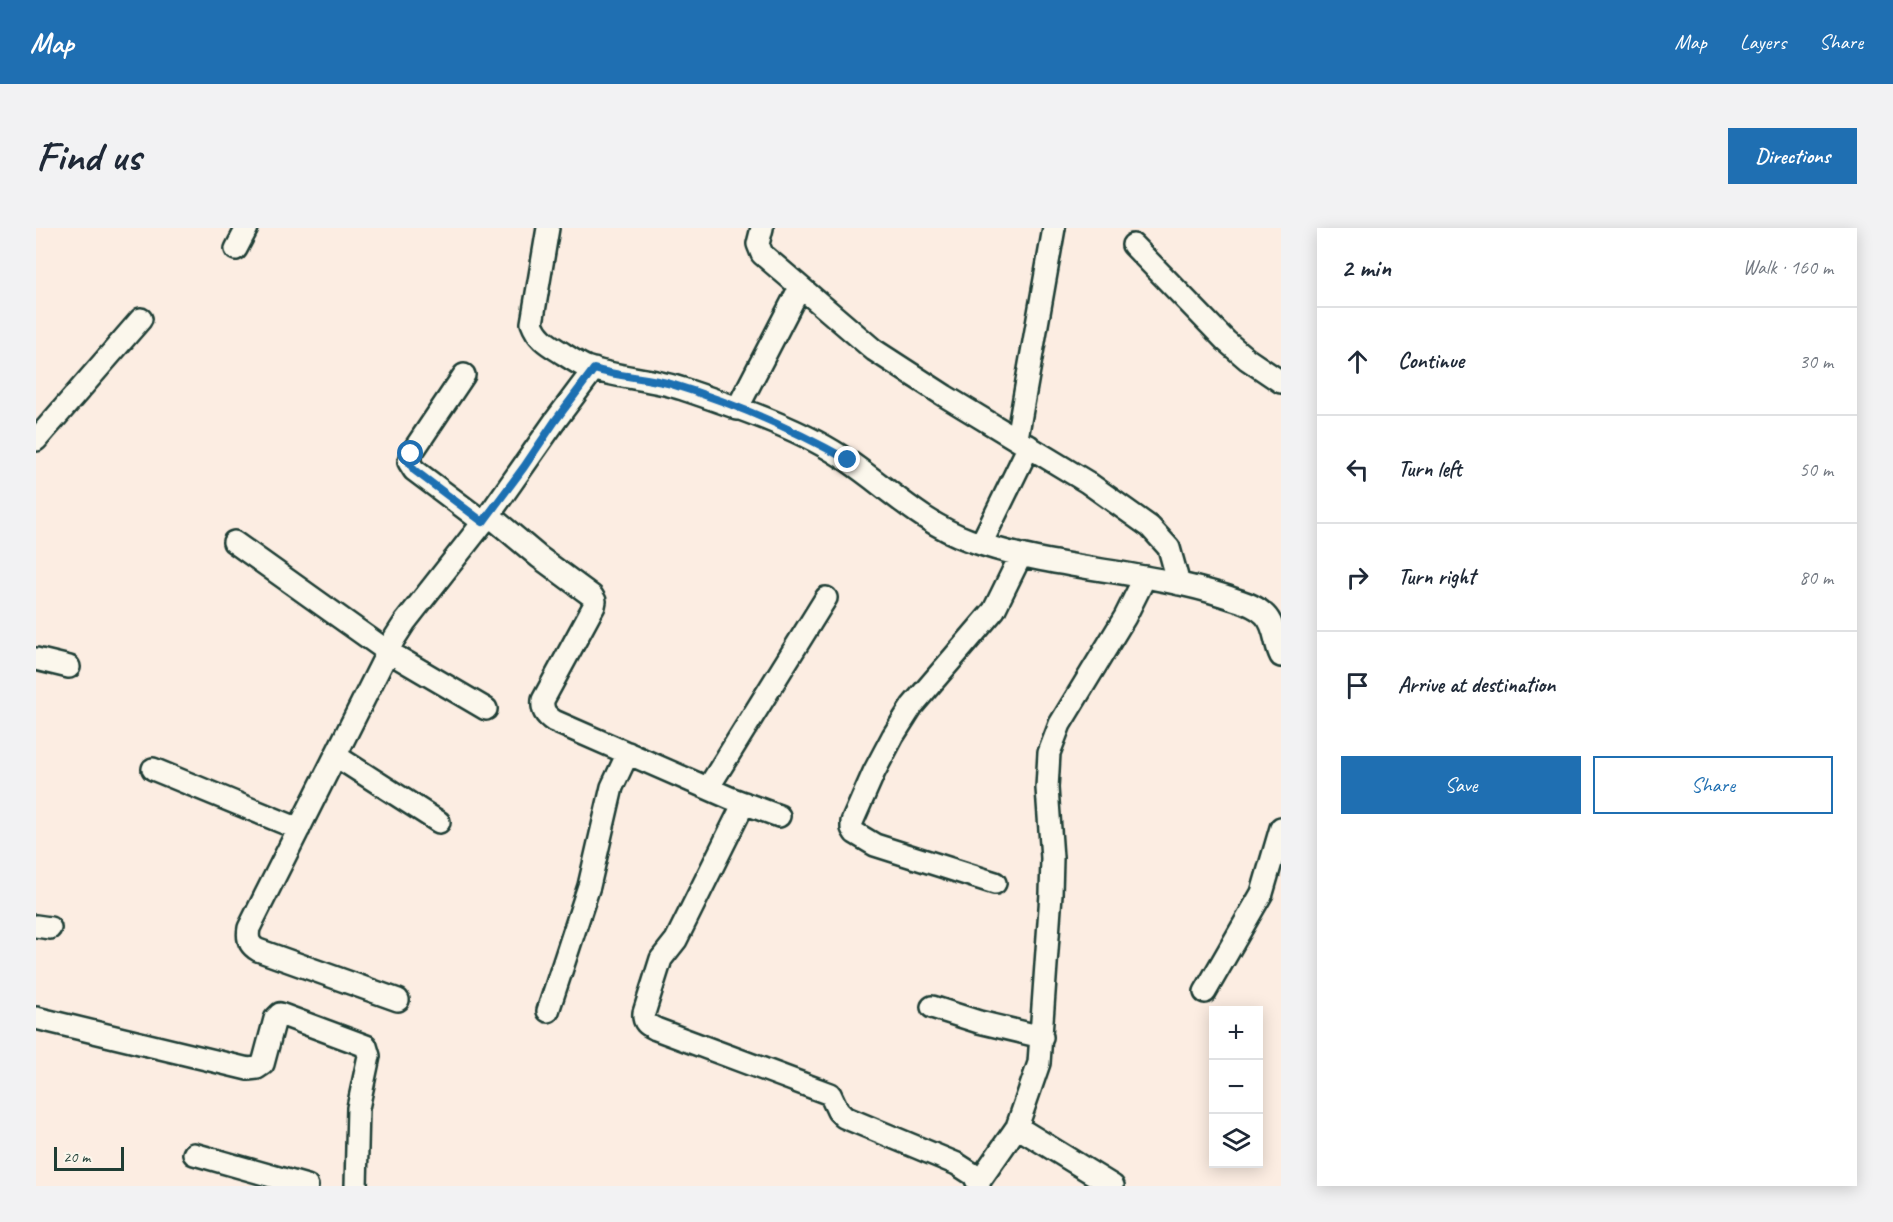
<!DOCTYPE html>
<meta charset="utf-8">
<style>
:root{--surface:#fff;--page:#f2f2f3;--text:#1f2937;--muted:#747a83;--line:#e0e1e3;--accent:#1f6fb2}
body{margin:0;font-family:Caveat,sans-serif;background:var(--page);color:var(--text)}
.controls{position:absolute;right:18px;bottom:18px;display:grid;overflow:hidden;border-radius:0px;box-shadow:0 3px 15px #0003}
.controls button{width:54px;height:54px;display:grid;place-items:center;padding:0;border:0;border-bottom:2px solid var(--line);background:var(--surface);color:var(--text);font:30px sans-serif}
.scale{position:absolute;left:18px;bottom:15px;width:70px;box-sizing:border-box;padding-left:6px;border:3px solid #1f3d34;border-top:0;font-size:16px;line-height:21px;white-space:nowrap;color:#1f3d34;-webkit-text-stroke:4px #fbf7ec;paint-order:stroke}
.stop{position:absolute;width:18px;height:18px;margin:-14px;border:4px solid #1f6fb2;border-radius:50%;background:#fff}
.stop.end{background:#1f6fb2;border-color:#fff;box-shadow:0 2px 6px #0008}
.list{margin:0;padding:0;list-style:none}
h2{display:flex;justify-content:space-between;align-items:center;height:78px;margin:0;padding:0 24px;font-size:26px}
h2 small{font-size:20px;font-weight:400;color:var(--muted)}
.list li{display:grid;grid-template-columns:39px 1fr auto;gap:18px;align-items:center;box-sizing:border-box;height:108px;padding:0 24px;border-top:2px solid var(--line)}
.list b{display:block;font-size:22px;white-space:nowrap}
.list em{font-size:20px;font-style:normal;color:var(--muted)}
.actions{display:flex;gap:12px;padding:18px 24px}
.actions a{flex:1;padding:14px 0;border:2px solid var(--accent);border-radius:0px;text-align:center;font-size:21px;color:var(--accent)}
.actions .main{background:var(--accent);color:#fff}
.icon{flex:none;width:33px;height:33px;fill:none;stroke:currentColor;stroke-width:2;stroke-linecap:round;stroke-linejoin:round}
.map{position:relative;flex:none;width:1245px;height:958px;overflow:hidden;border-radius:0px}
header{display:flex;align-items:center;gap:36px;box-sizing:border-box;height:84px;padding:0 30px;background:var(--accent);color:#fff}
header strong{font-size:28px}
nav{display:flex;gap:33px;margin-inline-start:auto;font-size:21px}
.intro{display:flex;align-items:center;justify-content:space-between;box-sizing:border-box;height:144px;padding:0 36px}
h1{margin:0;font-size:42px}
.button{padding:15px 27px;border-radius:0px;background:var(--accent);color:#fff;font-size:21px;font-weight:700}
main{display:flex;gap:36px;padding:0 36px}
aside{flex:1;background:var(--surface);border-radius:0px;box-shadow:0 3px 15px #0003}
.map>svg:first-child{display:block}
.lines{fill:none;stroke-linecap:round;stroke-linejoin:round}
.minor-casing{stroke:#1f3d34;stroke-width:26}
.minor{stroke:#fbf7ec;stroke-width:21}
.route{stroke:#1f6fb2;stroke-width:8}
</style>
<header>
<strong>Map</strong>
<nav><a>Map</a><a>Layers</a><a>Share</a></nav>
</header>
<div class="intro"><h1>Find us</h1><a class="button">Directions</a></div>
<main>
<div class="map">
<svg width="1245" height="958" viewBox="0 0 1245 958">
<rect width="100%" height="100%" fill="#fcede2"/>
<filter id="ink" filterUnits="userSpaceOnUse"><feTurbulence type="fractalNoise" baseFrequency=".0167" numOctaves="2"/><feDisplacementMap in="SourceGraphic" scale="12" xChannelSelector="R" yChannelSelector="G"/><feConvolveMatrix kernelMatrix="1 2 1 2 8 2 1 2 1" color-interpolation-filters="sRGB"/></filter>
<g filter="url(#ink)">
<g class="lines">
<g class="minor-casing">
<path id="minor" d="M512,0l-16,95c5,14 14,20 27,28 8,5 18,12 27,16 31,11 65,11 97,22 53,18 120,40 165,72 41,28 74,62 121,79 82,30 172,29 256,56 13,5 30,8 40,19 11,11 9,28 16,41
M726,0l-4,16 4,10 112,96 71,46 142,86 63,45 19,21 10,36
M1097,17l93,96 21,18 34,23
M200,21l11,-21
M428,147l-53,79 -2,8 5,8 69,52
M701,181l63,-122
M981,210l37,-210
M0,212l105,-121
M453,287l50,42 53,39 3,5 -1,5 -51,94c-1,10 2,15 11,21l176,77 49,18
M198,314l153,109 99,58
M945,316l48,-98
M0,431l33,8
M300,528l103,66
M117,541l146,60
M672,560l118,-190
M708,575l-68,137 -15,19 -17,54c-1,10 4,12 12,16l174,65 8,17 6,6 113,47 17,11 5,11
M959,655l-120,-38 -20,-12 -3,-5v-6l22,-50 19,-36 19,-30 82,-96 27,-55
M0,698l14,2
M1169,764l57,-99 19,-65
M362,772l-140,-50c-9,-5 -11,-11 -9,-22l145,-289 11,-17 84,-107 66,-94 39,-52
M896,779l47,15 63,15
M512,783l41,-125 23,-99 16,-34
M0,790l212,51 9,-1 6,-4 12,-45 5,-5 86,32 3,10 -11,52 -2,78
M981,899l96,59
M158,926l113,32
M942,955l39,-56 22,-64 12,-169 1,-36 -5,-70 2,-35 11,-29 65,-107 20,-40"/>
</g>
<use href="#minor" class="minor"/>
</g>
</g>
<g class="lines" filter="url(#ink)">
<path class="route" d="M375,226l-2,8 5,8 69,52 41,-55 31,-46 39,-52c25,8 52,8 77,15 60,18 122,45 177,76"/>
</g>
</svg>
<div class="controls">
<button>+</button>
<button>−</button>
<button><svg class="icon" aria-label="layers" viewBox="0 0 24 24"><path d="M12 4l9 5-9 5-9-5zM3 14l9 5 9-5"/></svg></button>
</div>
<div class="scale">20 m</div>
<div class="stop" style="left:375px;top:226px"></div>
<div class="stop end" style="left:812px;top:232px"></div>
</div>
<aside>
<h2>2 min<small>Walk · 160 m</small></h2>
<ul class="list">
<li><svg class="icon" aria-label="ahead" viewBox="0 0 24 24"><path d="M12 20V5M6 11l6-6 6 6"/></svg><div><b>Continue</b></div><em>30 m</em></li>
<li><svg class="icon" aria-label="left" viewBox="0 0 24 24"><path d="M17 20v-9H6M10 6l-5 5 5 5"/></svg><div><b>Turn left</b></div><em>50 m</em></li>
<li><svg class="icon" aria-label="right" viewBox="0 0 24 24"><path d="M7 20v-9h11M14 6l5 5-5 5"/></svg><div><b>Turn right</b></div><em>80 m</em></li>
<li><svg class="icon" aria-label="arrive" viewBox="0 0 24 24"><path d="M6 21V4h12l-3 4 3 4H6"/></svg><div><b>Arrive at destination</b></div></li>
</ul>
<div class="actions"><a class="main">Save</a><a>Share</a></div>
</aside>
</main>
